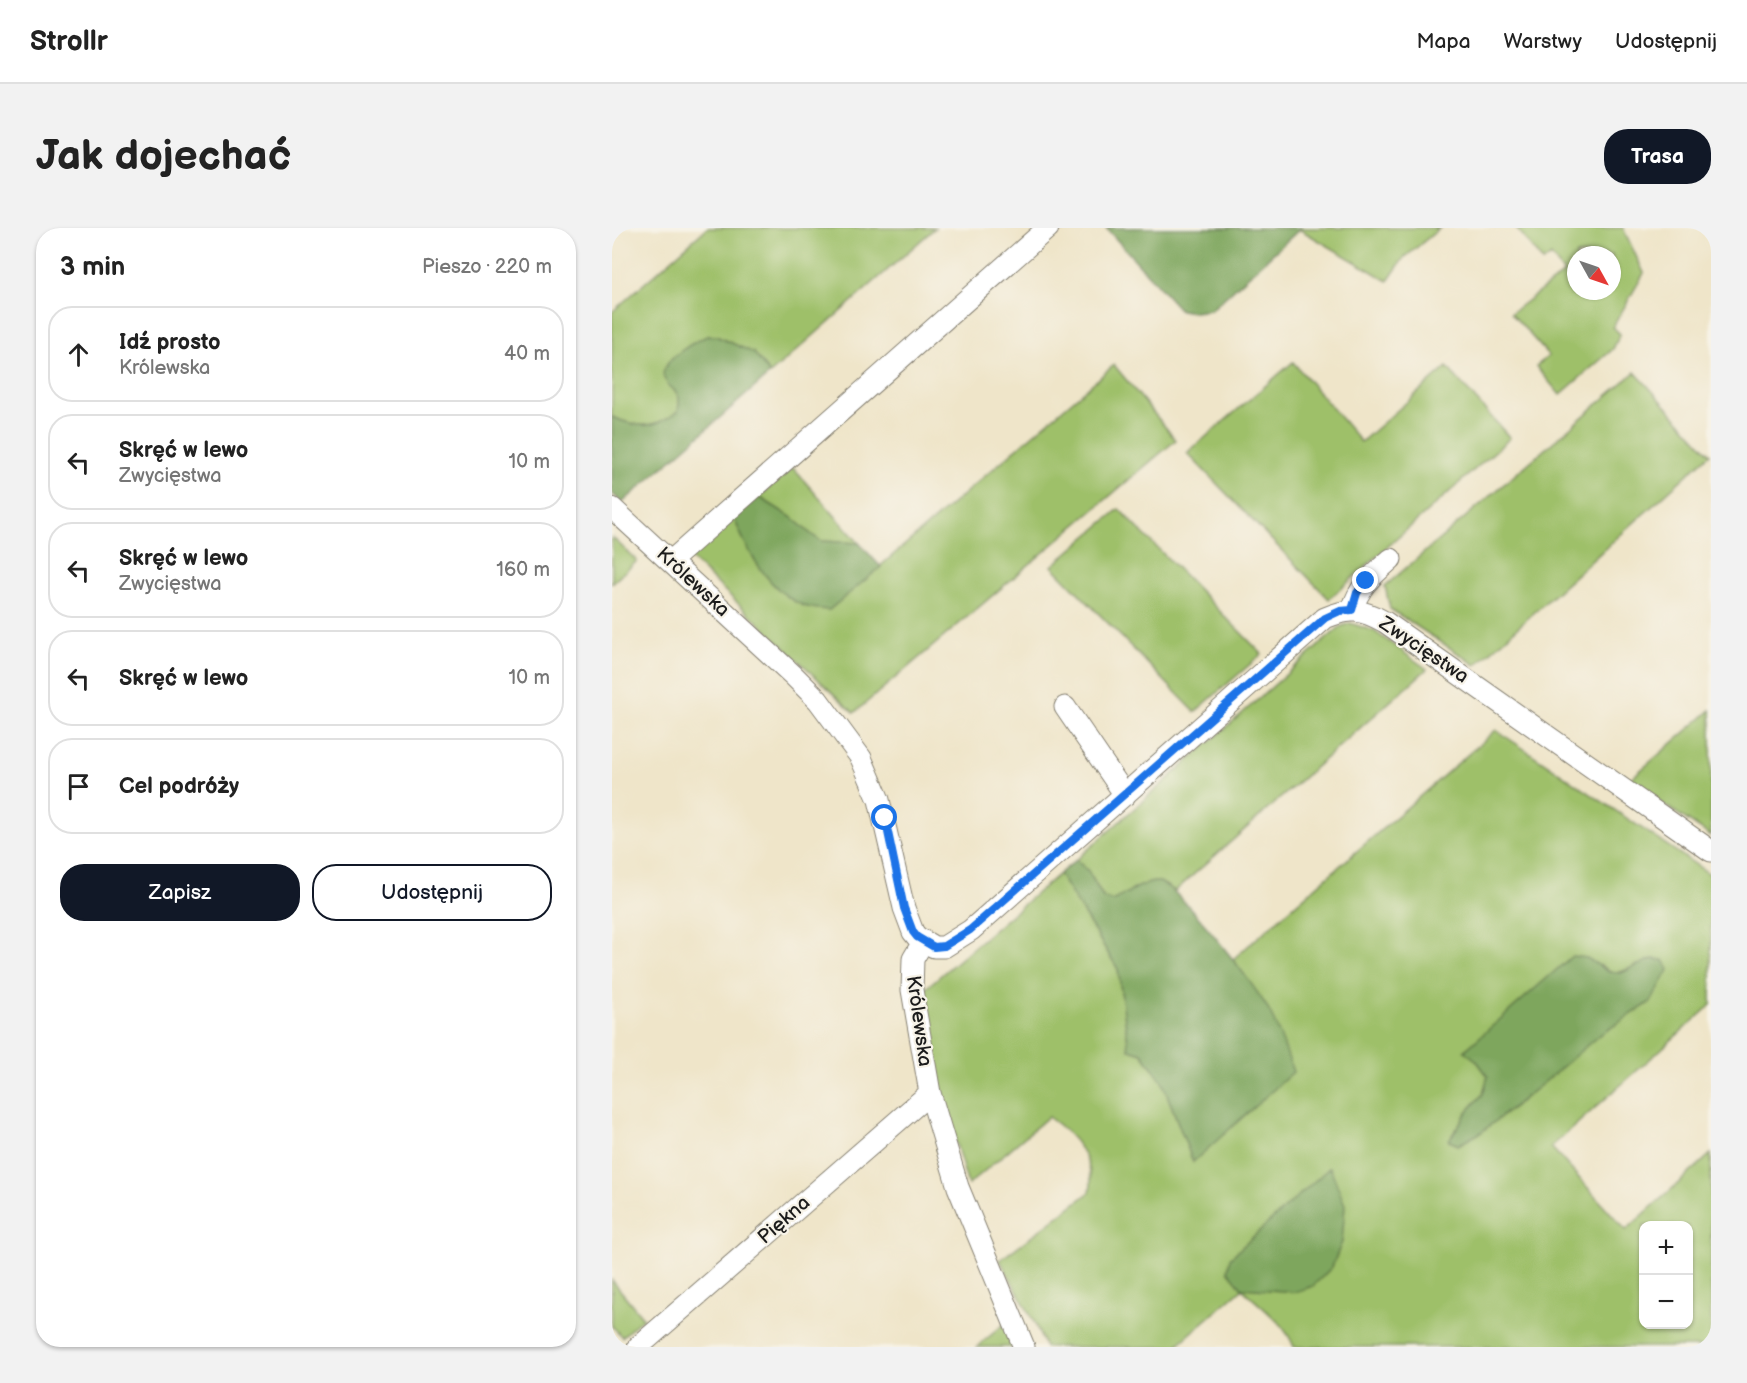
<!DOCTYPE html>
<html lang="pl">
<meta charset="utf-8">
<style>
:root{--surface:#fff;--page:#f2f2f2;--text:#222;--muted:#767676;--line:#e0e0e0;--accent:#111827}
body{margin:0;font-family:"Balsamiq Sans",sans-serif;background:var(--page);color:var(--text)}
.controls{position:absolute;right:18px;bottom:18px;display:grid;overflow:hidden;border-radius:12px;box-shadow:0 2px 4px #0004}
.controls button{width:54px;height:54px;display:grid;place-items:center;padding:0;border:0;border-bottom:2px solid var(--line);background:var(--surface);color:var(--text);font:30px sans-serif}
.compass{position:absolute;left:955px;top:18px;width:54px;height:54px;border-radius:50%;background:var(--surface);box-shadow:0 2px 4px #0004;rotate:130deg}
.stop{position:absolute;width:18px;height:18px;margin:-14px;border:4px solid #1a73e8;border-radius:50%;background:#fff}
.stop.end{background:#1a73e8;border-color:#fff;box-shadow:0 2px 6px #0008}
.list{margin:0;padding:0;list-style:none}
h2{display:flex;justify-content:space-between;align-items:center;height:78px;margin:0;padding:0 24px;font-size:26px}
h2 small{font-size:20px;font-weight:400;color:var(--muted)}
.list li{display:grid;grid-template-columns:39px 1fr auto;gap:18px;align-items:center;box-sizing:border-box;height:96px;margin:0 12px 12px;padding:0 12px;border:2px solid var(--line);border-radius:24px}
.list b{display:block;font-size:22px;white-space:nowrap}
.list p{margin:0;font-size:20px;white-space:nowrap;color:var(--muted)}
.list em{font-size:20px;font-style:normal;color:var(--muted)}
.actions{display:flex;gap:12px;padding:18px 24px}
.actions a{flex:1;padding:14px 0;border:2px solid var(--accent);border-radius:24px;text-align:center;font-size:21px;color:var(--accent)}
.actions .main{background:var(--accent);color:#fff}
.icon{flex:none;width:33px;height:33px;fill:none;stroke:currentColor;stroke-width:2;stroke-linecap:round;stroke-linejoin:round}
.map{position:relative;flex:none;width:1099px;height:1119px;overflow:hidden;border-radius:24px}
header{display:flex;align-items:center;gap:36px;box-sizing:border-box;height:84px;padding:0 30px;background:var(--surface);border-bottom:2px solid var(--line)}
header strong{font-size:28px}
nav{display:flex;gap:33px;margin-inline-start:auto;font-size:21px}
.intro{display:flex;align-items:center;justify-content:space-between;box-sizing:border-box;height:144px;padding:0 36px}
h1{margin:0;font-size:42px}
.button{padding:15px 27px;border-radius:24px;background:var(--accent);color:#fff;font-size:21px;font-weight:700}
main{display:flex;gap:36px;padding:0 36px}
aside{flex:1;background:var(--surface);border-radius:24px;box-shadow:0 2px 4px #0004}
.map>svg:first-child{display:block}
.green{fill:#9ec069;stroke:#5d6e42;stroke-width:1.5;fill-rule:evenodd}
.forest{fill:#7ea65d;stroke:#4d613c;stroke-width:1.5}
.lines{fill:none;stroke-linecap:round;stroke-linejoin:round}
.minor-casing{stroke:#868072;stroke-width:23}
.minor{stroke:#fff;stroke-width:21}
.route{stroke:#1a73e8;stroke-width:8}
.labels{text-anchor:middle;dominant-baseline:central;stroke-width:4.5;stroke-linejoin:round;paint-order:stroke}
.street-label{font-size:20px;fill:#1c1c1c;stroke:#f7f3e8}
</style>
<header>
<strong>Strollr</strong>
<nav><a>Mapa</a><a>Warstwy</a><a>Udostępnij</a></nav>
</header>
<div class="intro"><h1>Jak dojechać</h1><a class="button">Trasa</a></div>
<main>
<aside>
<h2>3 min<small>Pieszo · 220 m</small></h2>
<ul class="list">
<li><svg class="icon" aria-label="ahead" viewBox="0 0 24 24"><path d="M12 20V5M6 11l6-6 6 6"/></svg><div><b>Idź prosto</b><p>Królewska</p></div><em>40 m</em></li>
<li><svg class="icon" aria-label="left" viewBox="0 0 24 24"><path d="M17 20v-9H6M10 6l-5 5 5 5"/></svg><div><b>Skręć w lewo</b><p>Zwycięstwa</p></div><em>10 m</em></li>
<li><svg class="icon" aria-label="left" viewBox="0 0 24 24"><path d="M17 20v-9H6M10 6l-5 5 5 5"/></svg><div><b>Skręć w lewo</b><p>Zwycięstwa</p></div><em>160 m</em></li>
<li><svg class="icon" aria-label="left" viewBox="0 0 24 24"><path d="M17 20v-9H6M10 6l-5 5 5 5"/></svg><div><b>Skręć w lewo</b></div><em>10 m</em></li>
<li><svg class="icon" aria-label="arrive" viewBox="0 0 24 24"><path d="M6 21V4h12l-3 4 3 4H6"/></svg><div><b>Cel podróży</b></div></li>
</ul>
<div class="actions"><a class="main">Zapisz</a><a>Udostępnij</a></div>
</aside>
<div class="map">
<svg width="1099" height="1119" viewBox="0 0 1099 1119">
<rect width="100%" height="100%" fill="#f7f3e8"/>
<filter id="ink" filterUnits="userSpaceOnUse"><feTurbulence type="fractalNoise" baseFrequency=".0167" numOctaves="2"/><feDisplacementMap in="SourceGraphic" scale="12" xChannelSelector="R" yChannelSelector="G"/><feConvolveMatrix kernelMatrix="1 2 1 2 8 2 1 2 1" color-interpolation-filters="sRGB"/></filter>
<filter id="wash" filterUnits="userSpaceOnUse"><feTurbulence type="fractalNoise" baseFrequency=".008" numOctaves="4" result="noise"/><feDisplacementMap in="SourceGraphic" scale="24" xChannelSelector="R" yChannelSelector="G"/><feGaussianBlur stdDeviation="1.35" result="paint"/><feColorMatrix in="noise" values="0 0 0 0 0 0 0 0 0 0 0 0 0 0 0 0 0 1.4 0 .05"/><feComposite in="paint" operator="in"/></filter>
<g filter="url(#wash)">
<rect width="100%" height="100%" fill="#efe5c9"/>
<path class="green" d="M95,0h228l-165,146 -16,-21 -38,-17h-9l-34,51c8,9 7,13 5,24 -25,18 -37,18 -66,6v-105z
M689,0h139l-37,31 -15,22 -89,-52z
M904,0h107l21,45 -31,54 7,7 -7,15 -53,46 -24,-29 13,-10 -38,-43 53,-40 -13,-17 -8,6zM964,27h36v36h-36z
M681,134l68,80 86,-75 63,71 -181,161 -142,-146z
M502,137l62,75 -322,273 -165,-156 45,-39 10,23 85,69z
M1023,144l75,82 -234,211 -86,-56 -5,-23z
M181,240l66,75 -38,-2 -9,-6 -21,-18 -32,-20z
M507,281l143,145 -67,58 -143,-146z
M0,309l25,24 -25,22z
M738,395l24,8 53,38 -252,222 -15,-9 -13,1 -35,18 -8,-3 -16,-27 -12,-11 264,-233z
M1099,482v126l-83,-55z
M884,502l215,145v130l-160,142 75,83 85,-76v193h-417c-9,-24 -34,-41 -52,-58l-67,58h-130l-10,-23 -35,-64 90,-68c6,-32 -17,-58 -42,-75l-80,68 -27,-93 -21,-99 139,-119 59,95 11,80 13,4 20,28 31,81 74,-155 -34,-48zM989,737c13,11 22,7 36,0l14,37c-18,11 -38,22 -55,35 -45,36 -86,80 -138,108l-9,-4 18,-29 16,-18 5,-18 -12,-16 -12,-10zM1032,998h44v98h-44z
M0,1052l31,38 -21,19 -10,-11z
M392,1096l8,23h-35z"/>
<path class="forest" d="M494,0h195l-90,82 -17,2 -14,-2z
M95,108h9l38,17 16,21 -148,129 -10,-10v-76c29,12 41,12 66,-6 5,-24 -7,-17 -14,-33 -6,-16 31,-37 43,-42z
M147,269l32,20 21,18 9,6 38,2 22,24 -52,43c-8,-1 -19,-1 -27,-5 -34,-15 -55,-54 -68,-87z
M464,632l12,11 15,27 9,3c13,-6 31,-20 46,-19 20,2 98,105 110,127 11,20 18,41 25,63l-100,90 -31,-81 -20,-28 -13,-4 -11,-80 -59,-95z
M960,728l15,2 22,14 12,1 31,-14 12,1 5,10 -18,32 -53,34 -52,45 -66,52 -22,12 -9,-5 18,-28 16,-18 5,-18 -12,-16 -12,-9z
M718,939l15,38 -3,37 -10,25 -19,19 -18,6 -53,-4 -14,-17 2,-13z"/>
</g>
<g filter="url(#ink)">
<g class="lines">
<g class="minor-casing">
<path id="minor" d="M0,280l182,168 24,24 43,58 18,42 25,108 9,24 4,5 17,10h10l27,-17 354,-312c25,-11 36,-9 60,4l326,229
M59,333l377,-333
M740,382c8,-25 20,-34 39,-51
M453,479l60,88
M311,714l-10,17 -1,31 18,103 28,94 66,160
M26,1119l292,-254"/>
</g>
<use href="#minor" class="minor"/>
</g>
</g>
<g class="lines" filter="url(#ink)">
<path class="route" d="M273,590l19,90 9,24 4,5 17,10 10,-1 26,-16 355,-312 15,-7 12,-1 5,-17 9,-12"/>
</g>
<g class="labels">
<g class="street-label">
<text transform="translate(81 354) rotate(43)">Królewska</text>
<text transform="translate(812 422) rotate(34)">Zwycięstwa</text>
<text transform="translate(307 793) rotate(82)">Królewska</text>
<text transform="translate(172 992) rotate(-41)">Piękna</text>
</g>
</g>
</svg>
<div class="controls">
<button>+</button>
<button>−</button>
</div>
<svg class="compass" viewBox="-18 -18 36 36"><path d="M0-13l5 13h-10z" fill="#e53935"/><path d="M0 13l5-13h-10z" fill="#767676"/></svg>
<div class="stop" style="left:273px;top:590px"></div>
<div class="stop end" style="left:754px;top:353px"></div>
</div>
</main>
